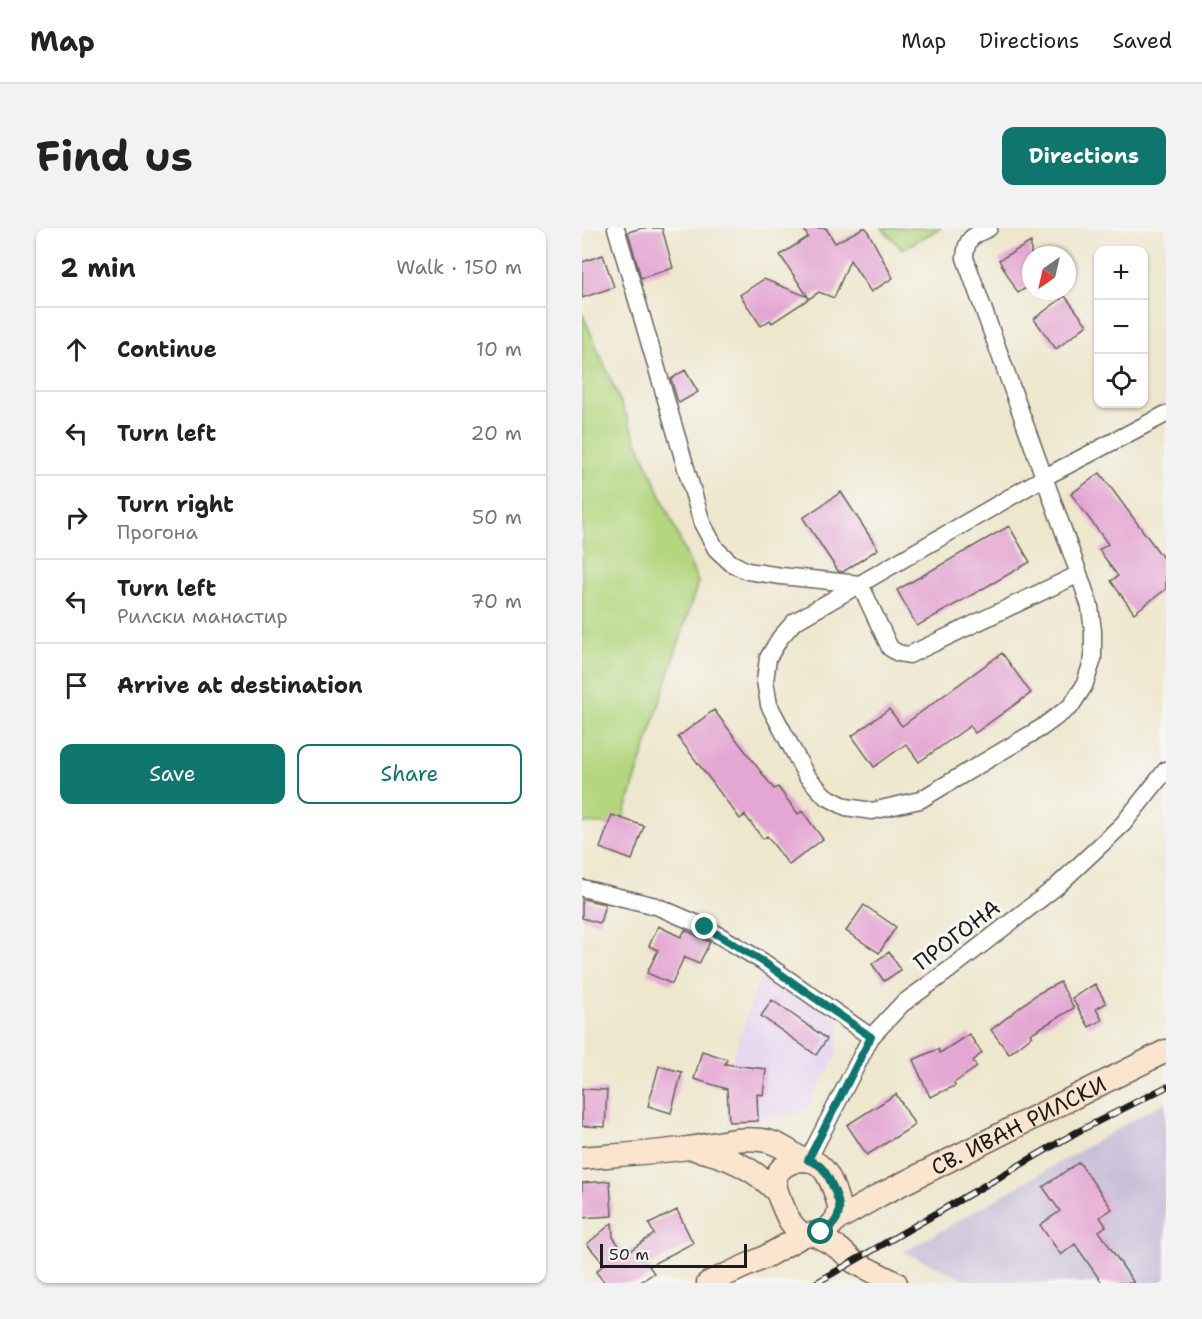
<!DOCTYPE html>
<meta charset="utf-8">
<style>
:root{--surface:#fff;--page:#f2f2f2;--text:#222;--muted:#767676;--line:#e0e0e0;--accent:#0f766e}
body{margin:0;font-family:"Shantell Sans",sans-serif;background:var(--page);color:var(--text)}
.controls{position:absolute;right:18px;top:18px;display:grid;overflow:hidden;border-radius:12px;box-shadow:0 2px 4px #0004}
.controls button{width:54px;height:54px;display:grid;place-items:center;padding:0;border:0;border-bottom:2px solid var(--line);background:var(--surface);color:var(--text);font:30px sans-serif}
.compass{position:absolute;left:440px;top:18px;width:54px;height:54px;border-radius:50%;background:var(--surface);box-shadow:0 2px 4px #0004;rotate:214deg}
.scale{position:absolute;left:18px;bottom:15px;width:147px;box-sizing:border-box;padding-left:6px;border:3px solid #1c1c1c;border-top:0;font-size:16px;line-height:21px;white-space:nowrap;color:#1c1c1c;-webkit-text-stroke:4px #f6f6f2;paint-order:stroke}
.stop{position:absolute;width:18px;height:18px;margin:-14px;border:4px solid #0f766e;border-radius:50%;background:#fff}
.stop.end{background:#0f766e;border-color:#fff;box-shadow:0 2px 6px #0008}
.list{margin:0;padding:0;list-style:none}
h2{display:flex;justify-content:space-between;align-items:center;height:78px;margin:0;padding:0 24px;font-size:26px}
h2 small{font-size:20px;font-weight:400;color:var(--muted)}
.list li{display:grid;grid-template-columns:39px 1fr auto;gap:18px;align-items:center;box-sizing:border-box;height:84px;padding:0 24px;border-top:2px solid var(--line)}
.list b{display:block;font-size:22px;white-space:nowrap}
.list p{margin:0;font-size:20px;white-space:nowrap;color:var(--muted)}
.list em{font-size:20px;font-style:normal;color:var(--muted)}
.actions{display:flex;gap:12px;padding:18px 24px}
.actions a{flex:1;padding:14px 0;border:2px solid var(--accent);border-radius:12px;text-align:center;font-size:21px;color:var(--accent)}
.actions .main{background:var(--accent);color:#fff}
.icon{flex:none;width:33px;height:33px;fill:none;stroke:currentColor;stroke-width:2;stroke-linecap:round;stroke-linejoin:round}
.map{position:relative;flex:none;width:584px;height:1055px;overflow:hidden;border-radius:12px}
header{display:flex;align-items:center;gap:36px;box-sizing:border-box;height:84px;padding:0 30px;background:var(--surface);border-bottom:2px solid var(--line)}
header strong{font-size:28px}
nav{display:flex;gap:33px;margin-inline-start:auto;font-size:21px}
.intro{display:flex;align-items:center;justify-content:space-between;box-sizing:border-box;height:144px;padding:0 36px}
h1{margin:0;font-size:42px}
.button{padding:15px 27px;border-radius:12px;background:var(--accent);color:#fff;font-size:21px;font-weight:700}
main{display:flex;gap:36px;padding:0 36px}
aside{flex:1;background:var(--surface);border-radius:12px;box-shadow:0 2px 4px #0004}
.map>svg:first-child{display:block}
.built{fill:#e6d2f0}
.industrial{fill:#c8bfd8}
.green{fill:#b3d67e;stroke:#68794d;stroke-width:1.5}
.building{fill:#e4a6d3}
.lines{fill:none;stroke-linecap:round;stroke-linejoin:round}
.street-casing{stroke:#66635a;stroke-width:19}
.secondary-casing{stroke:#66635a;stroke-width:25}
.street{stroke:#fff;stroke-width:16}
.secondary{stroke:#fbe5cf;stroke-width:22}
.rail-casing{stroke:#1c1c1c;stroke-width:7}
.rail{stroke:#f6f6f2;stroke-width:4.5;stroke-dasharray:14;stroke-linecap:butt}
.route{stroke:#0f766e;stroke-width:8}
.labels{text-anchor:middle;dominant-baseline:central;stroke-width:6;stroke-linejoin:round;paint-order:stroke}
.street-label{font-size:22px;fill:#1c1c1c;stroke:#f6f6f2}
</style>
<header>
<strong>Map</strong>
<nav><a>Map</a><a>Directions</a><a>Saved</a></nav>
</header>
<div class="intro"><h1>Find us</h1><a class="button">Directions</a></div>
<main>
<aside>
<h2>2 min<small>Walk · 150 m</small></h2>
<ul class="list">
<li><svg class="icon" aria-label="ahead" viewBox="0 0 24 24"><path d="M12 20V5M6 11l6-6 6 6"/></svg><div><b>Continue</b></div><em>10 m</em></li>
<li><svg class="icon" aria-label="left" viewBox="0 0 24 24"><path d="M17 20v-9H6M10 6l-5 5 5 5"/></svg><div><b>Turn left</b></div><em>20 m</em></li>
<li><svg class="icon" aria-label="right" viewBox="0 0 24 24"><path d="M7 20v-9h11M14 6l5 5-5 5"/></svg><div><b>Turn right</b><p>Прогона</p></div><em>50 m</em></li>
<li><svg class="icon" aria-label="left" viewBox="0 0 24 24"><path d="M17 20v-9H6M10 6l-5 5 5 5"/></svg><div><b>Turn left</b><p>Рилски манастир</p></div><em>70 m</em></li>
<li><svg class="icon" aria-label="arrive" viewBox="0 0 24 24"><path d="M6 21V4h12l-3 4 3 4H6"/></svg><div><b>Arrive at destination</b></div></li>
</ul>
<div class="actions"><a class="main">Save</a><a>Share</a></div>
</aside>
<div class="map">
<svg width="584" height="1055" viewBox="0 0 584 1055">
<rect width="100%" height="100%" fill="#f6f6f2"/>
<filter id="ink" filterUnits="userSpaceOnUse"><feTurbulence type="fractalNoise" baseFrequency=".0167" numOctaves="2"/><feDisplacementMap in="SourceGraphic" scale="12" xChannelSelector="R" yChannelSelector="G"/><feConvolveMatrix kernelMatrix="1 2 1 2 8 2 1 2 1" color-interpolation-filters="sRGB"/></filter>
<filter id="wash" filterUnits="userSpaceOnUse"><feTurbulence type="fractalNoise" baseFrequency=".008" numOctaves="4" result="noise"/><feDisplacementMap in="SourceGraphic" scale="24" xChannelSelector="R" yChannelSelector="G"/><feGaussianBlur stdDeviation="1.35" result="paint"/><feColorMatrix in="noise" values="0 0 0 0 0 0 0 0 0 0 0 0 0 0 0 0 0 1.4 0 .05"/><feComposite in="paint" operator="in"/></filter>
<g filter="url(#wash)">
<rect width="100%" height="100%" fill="#eee7cd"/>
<path class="built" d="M180,743l78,49 -3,35 -32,57 -47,9 -29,1 -2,-22 4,-38z"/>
<path class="industrial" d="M584,873v182h-193l-69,-31z"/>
<path class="green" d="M300,0h59l-39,21z
M0,85l116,269 -77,243 -39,-2z"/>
<g id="blocks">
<path class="building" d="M60,0h20l11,40 -32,10 -13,-46z
M221,0h23l9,15 28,-15h3l27,50 -22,14 -21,-32 -16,38 -15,-6 -47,31 -2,-3 -9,6 -21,-31 24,-16 44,18 -28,-42 28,-18z
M449,14v43l-13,8 -19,-33z
M21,27l11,32 -32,11v-36z
M483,68l22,29 -31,24 -22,-30z
M103,142l13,22 -19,11 -2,-4 -6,-20z
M518,245l66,89v27l-32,24 -23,-32 7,-5 -19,-26 9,-6 -37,-50z
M259,264l37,57 -35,23 -5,-1 -35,-53z
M427,298l21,36 -113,64 -20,-36z
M420,425l29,40 -56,40 -5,-7 -51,36 -13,-18 -32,23 -22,-31 37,-27 13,17z
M132,482l60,79 4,-2 20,27 4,-3 21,28 -34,26 -22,-29 -4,3 -18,-24 -5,4 -62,-82z
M30,587l32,11 -12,34 -32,-12z
M0,671l23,5 -5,19 -18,-5z
M282,677l32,22 -17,26 -33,-22z
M76,698l23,11 4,-7 25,12 -11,22 -15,-7 -12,27 -25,-11 11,-23 -9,-4z
M307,724l12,18 -17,11 -12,-17z
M478,754l14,26 -44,26 2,2 -23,18 -18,-24 46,-36z
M513,756l11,19 -10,6 6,11 -13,7 -17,-29z
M190,772l55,39 -11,16 -55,-39z
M387,806l13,19 -9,8 4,6 -23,16 1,3 -25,11 -17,-37 25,-11 2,4z
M120,823l25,8 -2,5 41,5 -3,26 -6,-1 1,27 -29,1 -2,-33 -33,-10z
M77,838l23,6 -11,41 -23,-7z
M0,861l25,1 -2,37 -23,-1z
M314,866l19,31 -48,30 -20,-30z
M497,934l33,47 -12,8 6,9 -7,5 35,52h-32l-27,-39 -14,11 -21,-30 20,-14 -17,-24z
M28,953l2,35 -30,2v-35z
M95,982l16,33 -44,23 5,7 -15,10h-34l-9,-11 8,-8 -17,-20 25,-21 1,14 12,17 29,-20 -5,-10z"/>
</g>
</g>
<g filter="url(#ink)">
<use href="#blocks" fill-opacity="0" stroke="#66635a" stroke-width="1.5"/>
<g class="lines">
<g class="street-casing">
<path id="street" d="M34,0l86,295 14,26 15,14 16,8 34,5 79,8
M407,0c-17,8 -23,10 -24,30l114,316
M278,356l-66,38 -14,16 -12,20 -3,23 4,24 37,70 19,21 21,11 26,4 48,-11 121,-72 30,-22 13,-20 9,-27v-28l-3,-24 -11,-33 -170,81 -11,-2 -8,-5 -30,-64 185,-107 121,-63
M0,660l74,18 49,21 57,34 109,76
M226,932l63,-123 31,-33 47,-34 107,-83 67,-63 43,-54"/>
</g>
<g class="secondary-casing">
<g id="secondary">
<path d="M115,922c30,6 56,18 78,40"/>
<path d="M0,930c35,-3 71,-5 106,-10 26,-3 53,-13 79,-7 13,3 25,12 36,19"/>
<path d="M217,932c5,0 10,0 15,2 15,6 21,30 25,44 0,20 -17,28 -35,29 -13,-9 -16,-16 -22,-31 -11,-23 -10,-36 17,-44z"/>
<path id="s1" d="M253,993l47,-27 284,-143"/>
<path d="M228,1006l7,2 15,8 9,6 13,12 42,21"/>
<path d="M126,1055l57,-26 39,-22"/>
</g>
</g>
<use href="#street" class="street"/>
<use href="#secondary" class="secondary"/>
<g class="rail-casing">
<path id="rail" d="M234,1055l261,-151 89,-45"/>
</g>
<use href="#rail" class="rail"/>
</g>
</g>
<g class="lines" filter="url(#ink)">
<path class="route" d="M123,699l57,34 109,76 -63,123c5,2 9,3 13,7 7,7 20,34 18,44 -1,10 -9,17 -18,21"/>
</g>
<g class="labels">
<g class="street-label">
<text transform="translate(375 707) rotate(-37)">ПРОГОНА</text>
<text stroke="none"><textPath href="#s1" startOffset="207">СВ. ИВАН РИЛСКИ</textPath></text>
</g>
</g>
</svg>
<div class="controls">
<button>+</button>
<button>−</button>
<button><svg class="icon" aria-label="locate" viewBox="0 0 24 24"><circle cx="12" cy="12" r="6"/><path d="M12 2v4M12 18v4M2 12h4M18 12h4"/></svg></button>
</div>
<svg class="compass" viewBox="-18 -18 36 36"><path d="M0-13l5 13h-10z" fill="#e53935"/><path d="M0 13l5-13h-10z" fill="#767676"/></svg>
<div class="scale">50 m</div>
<div class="stop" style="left:239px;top:1004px"></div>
<div class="stop end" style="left:123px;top:699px"></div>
</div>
</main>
